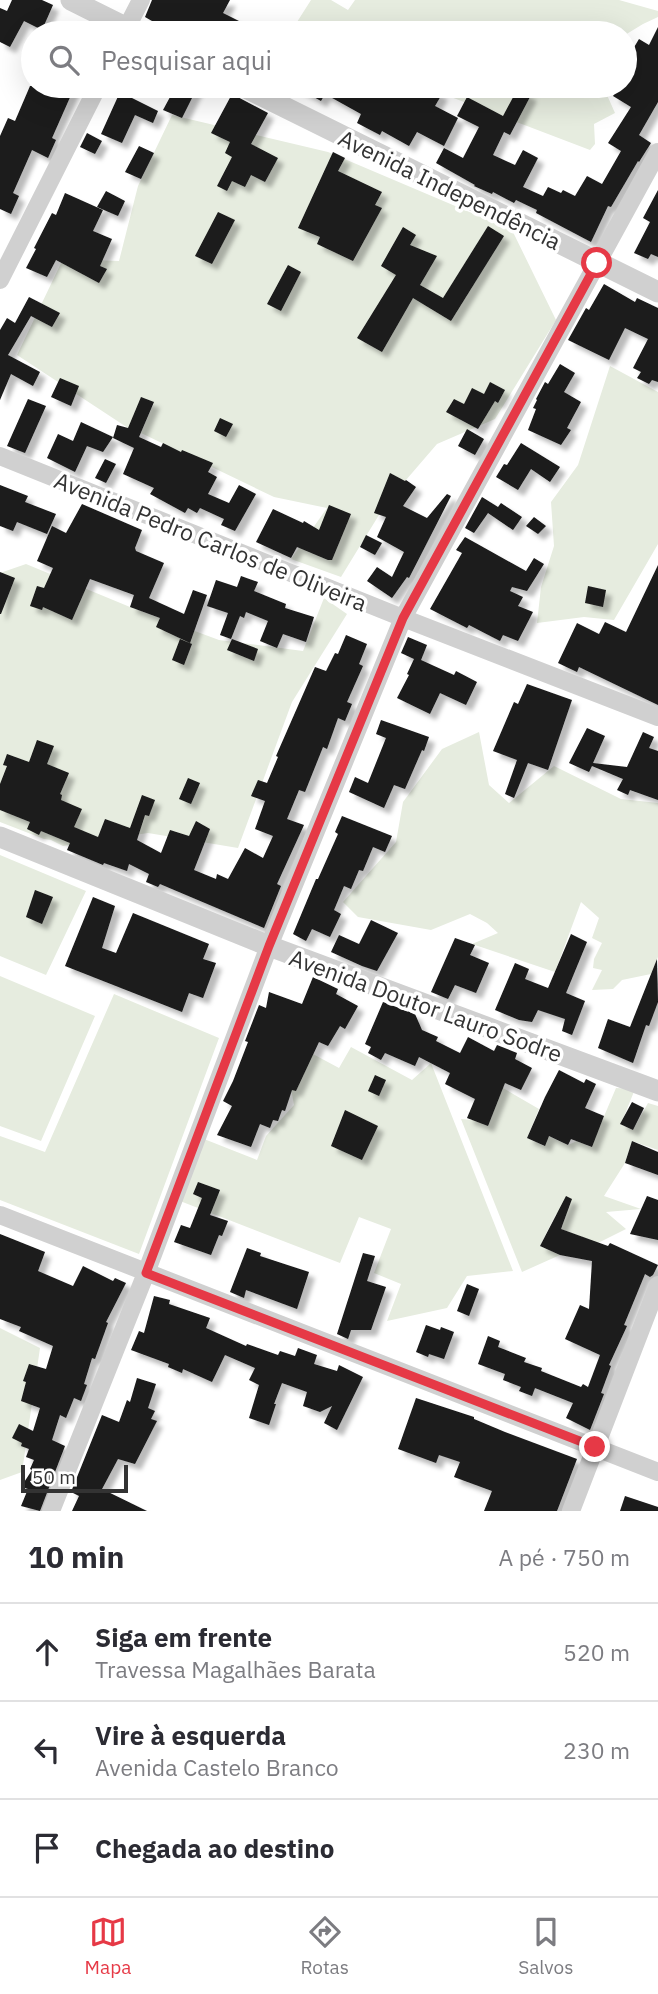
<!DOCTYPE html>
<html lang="pt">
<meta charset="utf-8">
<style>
:root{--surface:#fff;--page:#f7f7f7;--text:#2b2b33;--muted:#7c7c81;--line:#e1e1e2;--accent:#e63946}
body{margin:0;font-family:"IBM Plex Sans",sans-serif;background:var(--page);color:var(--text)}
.scale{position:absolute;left:21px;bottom:18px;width:107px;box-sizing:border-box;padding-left:7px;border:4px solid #333;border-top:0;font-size:19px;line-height:24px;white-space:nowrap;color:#333;-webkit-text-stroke:5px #fff;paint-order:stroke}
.stop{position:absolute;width:21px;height:21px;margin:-16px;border:5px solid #e63946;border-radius:50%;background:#fff}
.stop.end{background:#e63946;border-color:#fff;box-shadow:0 2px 7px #0008}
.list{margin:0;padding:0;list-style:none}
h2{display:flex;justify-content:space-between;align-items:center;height:91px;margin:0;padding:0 28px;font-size:30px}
h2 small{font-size:23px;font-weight:400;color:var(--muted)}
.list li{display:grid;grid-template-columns:46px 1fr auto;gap:21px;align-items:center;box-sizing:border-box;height:98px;padding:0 28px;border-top:2px solid var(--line)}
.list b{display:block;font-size:26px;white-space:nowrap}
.list p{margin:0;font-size:23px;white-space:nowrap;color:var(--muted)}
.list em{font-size:23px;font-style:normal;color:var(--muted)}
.icon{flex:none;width:38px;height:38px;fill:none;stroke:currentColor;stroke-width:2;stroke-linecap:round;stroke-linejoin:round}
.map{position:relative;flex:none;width:658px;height:1511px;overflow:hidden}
.search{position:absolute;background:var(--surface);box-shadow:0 7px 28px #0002;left:21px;right:21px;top:21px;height:77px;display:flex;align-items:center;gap:18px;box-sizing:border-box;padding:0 24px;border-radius:38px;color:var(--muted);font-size:26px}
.sheet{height:385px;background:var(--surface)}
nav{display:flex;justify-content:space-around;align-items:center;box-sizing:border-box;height:98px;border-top:2px solid var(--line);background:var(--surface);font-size:19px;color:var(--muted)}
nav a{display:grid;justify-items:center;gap:4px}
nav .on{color:var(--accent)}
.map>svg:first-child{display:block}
.green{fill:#e6ecdf}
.building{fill:#1a1a1a;filter:url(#shadow)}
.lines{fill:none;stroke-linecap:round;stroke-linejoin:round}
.minor{stroke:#d0d0d0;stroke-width:18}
.tertiary{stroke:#d0d0d0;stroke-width:21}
.route{stroke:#e63946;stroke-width:9}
.labels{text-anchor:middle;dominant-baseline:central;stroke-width:7;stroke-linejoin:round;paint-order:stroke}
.street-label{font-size:23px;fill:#333;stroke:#fff}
</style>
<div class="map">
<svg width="658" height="1511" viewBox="0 0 658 1511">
<defs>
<filter id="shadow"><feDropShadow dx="6" dy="6" stdDeviation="2" flood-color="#0004"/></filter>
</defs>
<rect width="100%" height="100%" fill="#fff"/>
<path class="green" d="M311,0h20l17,10 7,-10h264l39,11v6l-15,7 -18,11 -335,-2z
M422,86h181l12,27 -21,11 1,20 -5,6z
M172,115l156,37 184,78 44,90 -61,99 -58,25 -31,36 -13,20 -11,10 -41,67 -50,-18 36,-51 -53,-11 -133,-64 13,-30 -26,25 -111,-73 46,-96 56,2 19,-75z
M610,366l48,26v152l-44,76 -30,-3 -47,6 4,-36 13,-41 -3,-44 27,-37z
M26,564l104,43 89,33 84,11 21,-53 23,16 -55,88 -54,146 -90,-15 -85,13 -12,-6 -7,-1 -44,-17v-249z
M479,732l10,53 20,18 45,-37 67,33 37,4v154l-7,17 -29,6 -9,9 -21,1 10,-20 -9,-2 1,-9 8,-16 -10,-5 7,-20 -18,-16 -26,70 -83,-28 26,-11 -11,-10 -17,-9 -39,16 -73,-13 -15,-15 53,-60 7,-40 39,-53z
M0,855l86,36 -40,84 -46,-19z
M0,976l95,40 -54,125 -41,-15z
M114,994l105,44 -80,216 -139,-54v-64l45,16z
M298,1046l41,22 12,-21 61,33 19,-17 82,208 -46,5 -20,32 -60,13 14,-37 -27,-11 17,-44 -32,-12 -19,46 -160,-62 24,-62 53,21 9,-24 28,-31 -7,-38z
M503,1088l36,21 -12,29 17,8 4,-10 20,9 9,-4 14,6 25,-59 19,1 -14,35 12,6 15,-27 10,3v44l-26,-9 -7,22 -21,33 37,13 -35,3 20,17 -28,14 -37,-14 5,-13 -10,-2 -16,32 20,9 -38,17 -61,-153 12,1 15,5z
M0,1328l40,20 -18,124 -22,8z"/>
<path class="building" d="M12,0h30l11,5 -11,25 -18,-9 -14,26 -10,-5v-34l7,3z
M152,0h78l-7,13 40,20h-101l-13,-6 3,-6 -7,-4z
M658,27v75l-19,33 12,8 -12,19 -1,-1 -27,46 -3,-1 -17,36 -55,-29 1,-3 -21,-10 -2,3 -21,-11 -1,2 -18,-8 1,-1 -39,-22 8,-15 19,10 16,-31 -22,-11 10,-19 36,19 15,-28 13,7 -21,40 -6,-3 -11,23 22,10 8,-15 15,8 -15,29 20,9 5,-9 13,6 2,-3 12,6 12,-20 15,8 19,-33 -13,-8 23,-36 -18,-11 6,-10h6v-35l5,3 9,-15 10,6z
M30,86h45l-23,52 4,2 -8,18 -16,-8 -19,43 6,3 -8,18 -11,-5v-73l8,-18 7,3z
M176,86h22l-16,32 -19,-8z
M294,86h134l14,8 -7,12 23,12 -14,28 -27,-14 -8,14 -27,-15 -2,4 -23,-12 4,-9 -36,-20 -4,7z
M120,92l38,19 -5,12 -18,-8 -13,28 -21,-9z
M232,94l36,19 -17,31 27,14 -13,24 -14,-7 -6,12 -13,-6 -5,10 -10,-5 15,-29 -7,-4 5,-11 -19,-9z
M87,133l15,8 -7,13 -15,-7z
M139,146l15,7 -13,26 -16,-7z
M333,152l12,6 -7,13 44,21 -7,13 7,3 -29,53 -36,-17 3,-7 -22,-9z
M658,190v67l-7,-3 -3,5 -14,-6 16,-31 -7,-4z
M106,191l19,10 -7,15 -21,-9z
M65,193l38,17 -10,21 19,8 -12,27 7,3 -8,14 -43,-23 -9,17 -21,-9 10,-19 -2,-1 18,-35 4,2z
M218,212l17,8 -23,44 -17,-8z
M488,226l16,10 -53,85 -38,-23 -31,54 -25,-14 39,-63 -15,-9 22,-39 13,8 -6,10 27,11 -17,29 23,13z
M288,265l13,7 -20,39 -14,-7z
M604,284l31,18 2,-4 21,10v74l-6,-2 -3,4 -12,-6 4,-6 -8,-4 15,-29 -23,-11 -16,32 -41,-20 18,-32 3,2z
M29,297l31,16 -8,14 -21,-11 -23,39 32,17 -7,14 -22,-12 -11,26v-70l7,-12 8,5z
M560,364l15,9 -11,19 17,10 -14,26 4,2 -10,15 -33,-15 8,-21 -3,-1 4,-8 -1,-1 9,-17 3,2z
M60,378l19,8 -8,20 -20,-9z
M490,382l15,8 -7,13 -3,-2 -17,28 -32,-17 8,-13 10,5 8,-16 12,6z
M141,397l13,5 -15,35 22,10 2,-4 18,9 1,-2 31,13 -5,9 9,5 -9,17 21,9 10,-18 17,9 -21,37 -14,-6 3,-6 -24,-11 -3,5 -9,-5 -3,5 -35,-19 4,-6 -31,-14 11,-26 -21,-10 4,-13 11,3z
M28,399l18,7 -21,47 -18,-7z
M220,418l13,6 -7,13 -12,-6z
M81,422l32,15 -10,15 -16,-6 -12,26 -28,-14 11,-24 15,7z
M467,429l17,10 -9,16 -17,-9z
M521,443l39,24 -10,15 -19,-13 -13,21 -22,-13 8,-13 3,1z
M105,459l11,5 -10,19 -11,-5z
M390,473l15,8 1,-1 10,7 -13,19 24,12 20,-24 4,2 -42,82 -2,-1 -15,21 -25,-17 10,-14 15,10 12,-25 -27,-15 9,-20 -12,-4z
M0,485l28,11 -3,6 31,12 -9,20 -30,-12 -4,9 -13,-5z
M482,497l16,10 3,-4 21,14 -9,13 -25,-17 -14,20 -9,-5z
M82,504l60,26 -7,18 1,3 28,12 -15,35 35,16 9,-24 14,5 -17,48 -34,-16 4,-9 -30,-11 4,-12 -44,-16 -18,41 -29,-13 -1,3 -12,-4 7,-20 7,2 9,-20 -16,-7 15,-35 14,7z
M329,505l22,9 -19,46h-4l-31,-13 -6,11 -35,-16 17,-33 30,14 1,-2 15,9z
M534,517l12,9 -8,8 -12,-8z
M366,535l16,8 -7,12 -15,-8z
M465,537l61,34 8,-13 10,6 -17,27 -15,-4 -2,4 13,6 -5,9 15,6 -15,29 -15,-6 -3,6 -31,-16 -2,3 -37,-19 32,-56 -6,-3z
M658,565v140l-79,-38 -2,5 -19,-9 19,-40 22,11 6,-12 21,10z
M0,572l15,6 -14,36h-1z
M241,576l17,6 -4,9 32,13 -1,4 29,9 -8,25 -23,-8 -6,14 -17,-7 8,-20 -22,-9 -2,6 -4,-2 -9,23 -11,-4 8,-22 -21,-7 9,-26 21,7z
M588,586l18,4 -3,17 -18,-4z
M346,635l21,9 -8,20 4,2 -16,36 5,2 -7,17 -7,-3 -11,31 -4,-2 -18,45 -6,-2 -12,29 17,6 -27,59 4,2 -17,42 -104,-44 -2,3 -12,-5 3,-8 -20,-10 -2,7 -23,-8 -1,2 -36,-15 3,-7 -29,-12 -2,4 -12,-6 3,-7 -30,-12v-26l7,-18 -4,-1 4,-11 22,8 8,-22 17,6 -7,18 22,9 -9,21 2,1 -1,5 21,9 -8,18 24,10 7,-18 25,9 12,-33 13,5 -6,16 -4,-1 -8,25 24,13 9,-23 19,6 7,-15 14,8 -16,41 22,9 1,-5 11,5 17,-31 18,10 10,-22 -18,-7 10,-28 -14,-5 7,-16 9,3 11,-26 -2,-1 39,-89 11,4 9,-18 3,1z
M408,637l19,8 -6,15 33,15 2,-4 21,11 -11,23 -26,-12 -10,21 -33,-16 12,-23 -2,-1 7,-15 -13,-6z
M180,639l12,5 -8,21 -12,-5z
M232,639l26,10 -4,12 -27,-11z
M527,684l45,16 -24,70 -20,-7 -14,35 -9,-4 12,-34 -24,-9 21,-49 4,2z
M381,720l48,17 -5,14 -2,-1 -17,39 -11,-4 -10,23 -35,-16 6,-15 13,6 18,-45 -10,-4z
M587,728l18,8 -12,27 34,4 16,-35 11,5 -5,11 9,3v49l-28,-10 -2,5 -11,-5 6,-11 -31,-13 -3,6 -20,-9z
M188,778l12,5 -9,21 -12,-5z
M342,816l50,20 -7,16 -12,-5 -10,24 -4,-1 -8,19 -7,-3 -10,24 7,4 -11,23 -18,-8 -6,12 -13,-7 23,-55h2l20,-45 -3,-2z
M35,890l18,7 -11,27 -16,-7z
M93,897l22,9 -13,42 14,5 17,-40 76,31 -6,15 13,4 -13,35 -14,-5 -7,19 -117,-46z
M371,920l27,13 -21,38 -15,-5 -31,-14 8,-17 20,9z
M571,934l16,8 -21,51 19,8 -13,34 -10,-4 3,-12 -27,-9 -6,12 -13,-2 -24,-10 20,-47 14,6 -4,10 23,9z
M455,938l20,7 -5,10 19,8 -13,30 -21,-8 -7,14 -17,-7z
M657,959l1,43 -9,24 -3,-1 -13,38 -35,-15 10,-29 22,8z
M313,977l25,12 -2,5 22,12 -13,23 -5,-3 -12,20 -9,-4 -23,49 -4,-1 -7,21 -3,-1 -4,11 -5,-1 -3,8 -10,-4 -9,23 -34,-12 15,-29 -9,-5 10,-20 15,-39 -3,-1 14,-36 7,3 3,-16 33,12z
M383,1002l32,12 7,16 16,7 -2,4 24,12 8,-16 26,14 3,-6 20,8 -2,6 17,9 -11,22 -16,-7 -17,43 -21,-8 8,-19 -30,-15 5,-11 -31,-16 -4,9 -30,-13 -4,7 -13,-7 3,-6 -6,-3z
M559,1070l25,13 2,-4 10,5 -11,24 19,8 -12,31 -21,-8 -3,6 -19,-9 -4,10 -18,-8 18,-41z
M375,1075l11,5 -7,16 -11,-5z
M632,1102l12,6 -11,22 -13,-6z
M345,1110l33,16 -16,34 -31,-14z
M632,1141l26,11v23l-33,-12z
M198,1182l22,8 -10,25 18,6 -6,15 -3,-1 -8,20 -37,-13 7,-17 9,3 12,-30 -9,-4z
M566,1196l6,3 -11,30 47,17 2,-3 48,22 -5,10 -3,2 -5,-3 -21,51 3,1 -18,39 2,1 -10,27 3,1 -14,36 -24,-12 7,-15 -38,-15 -3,8 -13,-5 2,-4 -18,-7 2,-6 -27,-10 10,-28 12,5 -2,6 28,11 -2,4 18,6 -1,3 40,16 2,-3 5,3 12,-32 -35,-16 15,-34 9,4 3,-48 -32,-6 -20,-9z
M647,1196l11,4v40l-28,-6z
M0,1234l45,18 -7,19 35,15 10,-20 30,15 2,-3 11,5 -20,39 2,1 -13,36 -3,-1 -8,26 3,1 -6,16 -7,-3 -8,20 -6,-3 -8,25 13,6 -25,65 -19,-5 7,-17 -7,-2 11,-17 -2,-1 4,-9 -8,-3 3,-8 -8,-3 1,-3 -10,-5 7,-14 14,7 7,-23 -19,-7 5,-19 -3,-1 6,-17 17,5 7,-23 -34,-15 2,-4 -21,-8z
M247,1248l14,5 -1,3 49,16 -12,37 -51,-19 -2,8 -14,-6z
M363,1253l12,3 -8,25 19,6 -15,43h-20l-3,9 -11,-5z
M467,1284l12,5 -10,27 -12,-5z
M154,1296l16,4 -1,4 41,14 -4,10 40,18 1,-2 31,11 2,-4 15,5 3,-8 19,7 -3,9 23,7 2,-6 24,12 -26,53 -13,-7 8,-17 -12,6 -17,-6 4,-14 -25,-9 -8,21h2l-7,21 -20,-7 10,-33 -10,-5 6,-12 -30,-13 -13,27 -29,-13 -1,4 -14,-6 1,-3 -38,-14 8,-19 5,2z
M426,1325l14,5 1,-3 13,5 -10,27 -15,-5 -1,3 -12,-5z
M137,1378l19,6 -8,24 7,3 -4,8 6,2 -22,43 -17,-5 -16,30 45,22h-75l7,-15 -8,-4 31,-77 17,7 8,-22 3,2z
M416,1398l58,19v2l31,13 72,27 -20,52h-73l8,-20 -38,-14 6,-15 -21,-7 -3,8 -38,-14z
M625,1496l33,11v4h-38z"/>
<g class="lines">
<path class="minor" d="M124,33l17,-33
M0,280l98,-194
M0,456l403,162 255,99
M0,1215l658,257
M51,1511l95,-238 123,-327 134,-328 255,-466
M571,1511l87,-226"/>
<path class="tertiary" d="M71,0l66,33
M242,86l416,206
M0,837l269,109 389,145"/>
</g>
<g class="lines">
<path class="route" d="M595,1447l-449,-174 123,-327 134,-328 194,-355"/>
</g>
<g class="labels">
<g class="street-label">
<text transform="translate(450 189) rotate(26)">Avenida Independência</text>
<text transform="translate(211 541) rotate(22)">Avenida Pedro Carlos de Oliveira</text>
<text transform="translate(426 1005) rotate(20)">Avenida Doutor Lauro Sodre</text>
</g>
</g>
</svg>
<div class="scale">50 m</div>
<div class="stop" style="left:597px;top:263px"></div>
<div class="stop end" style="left:595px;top:1447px"></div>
<div class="search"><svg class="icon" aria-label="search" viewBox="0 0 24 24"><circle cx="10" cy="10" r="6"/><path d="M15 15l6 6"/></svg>Pesquisar aqui</div>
</div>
<section class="sheet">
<h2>10 min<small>A pé · 750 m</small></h2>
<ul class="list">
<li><svg class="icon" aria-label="ahead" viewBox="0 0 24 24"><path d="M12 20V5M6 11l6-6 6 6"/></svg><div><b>Siga em frente</b><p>Travessa Magalhães Barata</p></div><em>520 m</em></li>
<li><svg class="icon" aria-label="left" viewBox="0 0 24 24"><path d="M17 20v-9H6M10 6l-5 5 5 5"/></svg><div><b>Vire à esquerda</b><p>Avenida Castelo Branco</p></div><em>230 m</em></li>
<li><svg class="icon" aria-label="arrive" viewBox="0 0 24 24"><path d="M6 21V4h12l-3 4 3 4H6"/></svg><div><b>Chegada ao destino</b></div></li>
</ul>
</section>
<nav>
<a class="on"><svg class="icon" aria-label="map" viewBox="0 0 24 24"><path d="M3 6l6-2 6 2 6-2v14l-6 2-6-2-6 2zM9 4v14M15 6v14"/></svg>Mapa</a>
<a><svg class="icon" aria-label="directions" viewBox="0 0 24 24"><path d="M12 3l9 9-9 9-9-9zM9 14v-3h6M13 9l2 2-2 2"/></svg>Rotas</a>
<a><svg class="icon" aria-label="saved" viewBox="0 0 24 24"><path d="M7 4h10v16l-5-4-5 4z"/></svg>Salvos</a>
</nav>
